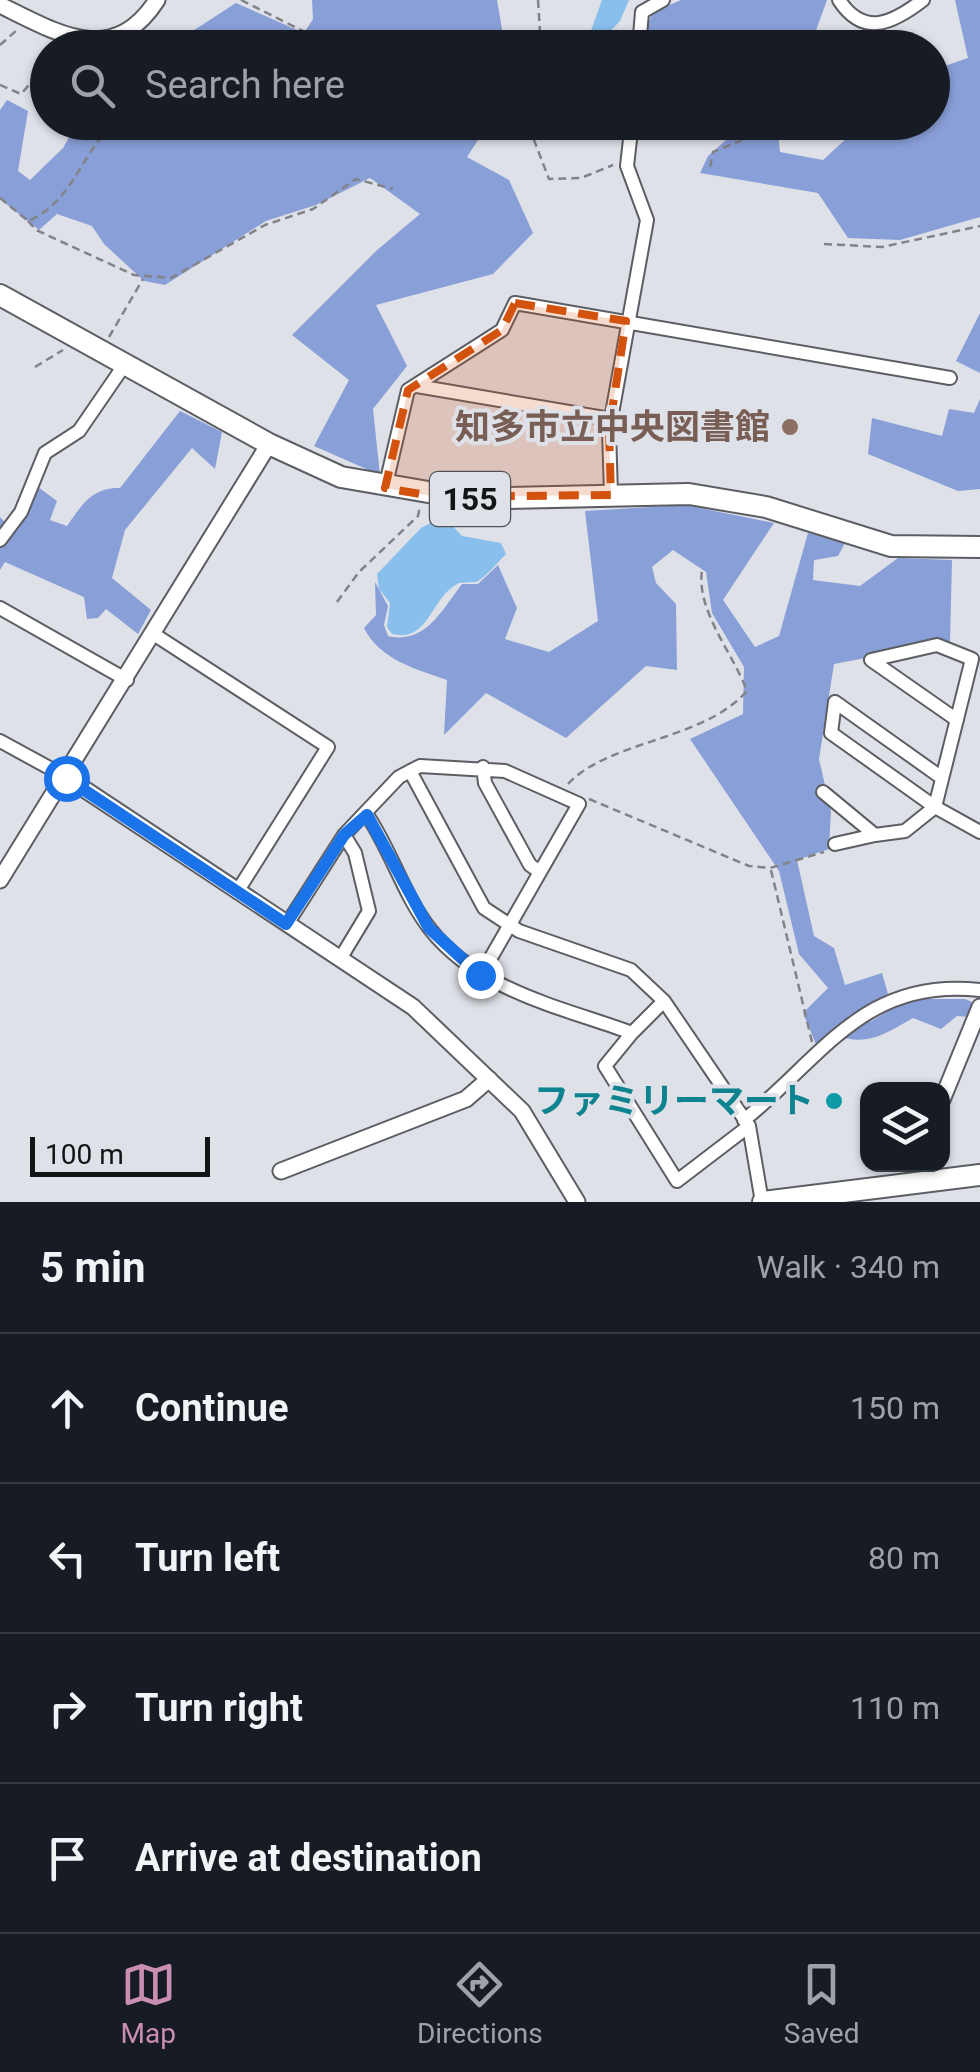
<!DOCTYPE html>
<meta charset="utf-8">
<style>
:root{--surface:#171b24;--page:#242831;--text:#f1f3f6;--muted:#9ea1a6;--line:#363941;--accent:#cb8eb3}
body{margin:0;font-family:Roboto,"Noto Sans JP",sans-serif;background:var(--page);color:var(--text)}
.controls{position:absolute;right:30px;bottom:30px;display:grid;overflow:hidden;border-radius:20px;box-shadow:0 2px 8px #0004}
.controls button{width:90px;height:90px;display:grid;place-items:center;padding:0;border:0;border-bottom:2px solid var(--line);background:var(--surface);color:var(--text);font:50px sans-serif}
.scale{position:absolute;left:30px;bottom:25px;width:180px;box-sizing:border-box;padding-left:10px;border:5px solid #131416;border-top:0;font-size:28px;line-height:35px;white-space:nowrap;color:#131416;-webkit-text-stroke:8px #dfe1e8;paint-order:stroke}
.stop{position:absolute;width:30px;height:30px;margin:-22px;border:8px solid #1a73e8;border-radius:50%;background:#fff}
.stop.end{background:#1a73e8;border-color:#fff;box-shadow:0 2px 10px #0008}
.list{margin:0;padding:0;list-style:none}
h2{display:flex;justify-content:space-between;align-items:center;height:130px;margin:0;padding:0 40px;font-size:42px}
h2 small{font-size:32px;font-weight:400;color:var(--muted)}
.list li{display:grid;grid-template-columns:65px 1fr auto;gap:30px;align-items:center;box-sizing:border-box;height:150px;padding:0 40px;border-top:2px solid var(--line)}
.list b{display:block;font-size:38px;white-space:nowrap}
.list em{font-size:32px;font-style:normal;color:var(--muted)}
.icon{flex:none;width:55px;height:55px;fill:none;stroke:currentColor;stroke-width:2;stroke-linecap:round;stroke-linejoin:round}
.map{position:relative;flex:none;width:980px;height:1202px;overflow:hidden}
.search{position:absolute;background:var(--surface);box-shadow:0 2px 8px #0004;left:30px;right:30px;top:30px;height:110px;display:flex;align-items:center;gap:25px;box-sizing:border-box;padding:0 35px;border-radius:55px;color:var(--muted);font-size:38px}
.sheet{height:730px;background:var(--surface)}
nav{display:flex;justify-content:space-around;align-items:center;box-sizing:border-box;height:140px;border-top:2px solid var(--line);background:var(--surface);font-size:28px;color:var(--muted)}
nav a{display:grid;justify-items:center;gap:5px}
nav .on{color:var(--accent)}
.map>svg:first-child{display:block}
.forest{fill:#899fd7}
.water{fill:#88bfec}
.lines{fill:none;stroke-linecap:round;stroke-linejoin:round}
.minor-casing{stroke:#5c5e63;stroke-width:16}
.tertiary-casing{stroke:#5c5e63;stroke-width:19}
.primary-casing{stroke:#5c5e63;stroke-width:24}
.trunk-casing{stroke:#5c5e63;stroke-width:24}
.path{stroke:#818387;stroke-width:2.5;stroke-dasharray:8 5;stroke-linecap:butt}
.minor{stroke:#fff;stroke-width:12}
.tertiary{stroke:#fff;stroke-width:15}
.primary{stroke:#fff;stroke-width:20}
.trunk{stroke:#fff;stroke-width:20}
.route{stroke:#1a73e8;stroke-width:12}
.marked{fill:#d3520d;fill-opacity:0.2;stroke:#d3520d;stroke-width:8;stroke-dasharray:20 12;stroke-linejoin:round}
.education-dot{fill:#8d6e63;stroke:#dfe1e8;stroke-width:4}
.culture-dot{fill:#0f9aa8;stroke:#dfe1e8;stroke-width:4}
.labels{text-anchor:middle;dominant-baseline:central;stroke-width:8;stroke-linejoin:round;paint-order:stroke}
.shield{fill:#dfe1e8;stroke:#505255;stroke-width:2.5}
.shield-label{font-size:32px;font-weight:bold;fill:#131416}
.education-label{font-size:35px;font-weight:bold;fill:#785e54;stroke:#dfe1e8;text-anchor:end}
.culture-label{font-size:35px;font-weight:bold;fill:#0d838f;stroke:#dfe1e8;text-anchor:end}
</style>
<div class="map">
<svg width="980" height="1202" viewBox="0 0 980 1202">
<rect width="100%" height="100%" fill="#dfe1e8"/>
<path class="forest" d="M312,0h185l8,47h-356l6,-11 33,-2 48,-31 68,30 9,-14z
M681,0h146l-17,47h-164l-1,-17 8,-18z
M955,0h25v217l-80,23 -52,-2 -30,-45 -118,-20 8,-17 27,-24v-9h42l3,29 43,8 40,-37 69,-1 1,-52 35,-12z
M7,100l21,11 -10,60 12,9 33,-32 14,-25h412l-22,34 42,23 24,53 -40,41 -117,31 31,61 -34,43 7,66 -66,-29 35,-66 -57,-45 84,-84 44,-37 -50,-36 -54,27 -50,16 -101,64 -21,-4 -40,-37 -12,-18 -35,-12 -18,16 -39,-31v-89z
M980,313v60l-24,-12z
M980,399v90l-22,2 -90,-37 4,-36 70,18 7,-27 25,4z
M180,411l42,21 -7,37 -23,-21 -67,82 -13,48 39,32 -13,24 -32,-25 -8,9 -11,1 -3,-22 -79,-35 -5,8v-53l13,14 25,-44 19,14 -7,19 17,6c14,-20 25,-39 53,-38z
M685,505l89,18 -51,77 32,47 24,-11 29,-103 37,10 -7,13 -24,4 -1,20 47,6 38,-28 54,2 -2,82 -116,22 -15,95 12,52 -2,38 -32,11 17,76 20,12 11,37 37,-12 6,21 -25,18 7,10 37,-23h58l9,4 -3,14 -14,-1 -16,13 -28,-11c-28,16 -46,29 -78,17l-17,14 -15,-36 25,-25 -29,-34 -20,-83 -89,-132 53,-25 1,-47 -32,-54 -6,-41 -33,-22 -21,17 4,16 20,21 1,66 -31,-4 -80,72 -80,-45 -42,42 3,-55c-31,-11 -67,-20 -83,-52l12,-13 -1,-33 13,24 -4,19 4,11c37,9 54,-26 74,-52h16l20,-19 19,43 -12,31 44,13 49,-31 -13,-110z"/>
<path class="water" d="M602,0h27l-9,21 -18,19 -13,-4z
M443,516l19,20 39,7 5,11c-8,8 -20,23 -30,28 -2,0 -15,1 -17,1 -29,14 -29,60 -67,51l-5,-7 3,-24 -11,-14 -2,-15 44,-46z"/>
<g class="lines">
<g class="minor-casing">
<path id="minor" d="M839,0c25,38 54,23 84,0
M639,48l3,-36 21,-12
M417,386l193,33
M385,488l23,-98 94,-60 13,-27 435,75
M611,495l-2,-65 38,-210 -20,-54 5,-44
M0,540l21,-28 24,-59 34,-22 46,-67
M0,608l127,72
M152,633l176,114 -91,145
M0,741l66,36
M483,767l2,16 45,82 10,7
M410,771l74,137 35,23 112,39 33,31 85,125 13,76
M942,778l-107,-76 -4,31 104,74 45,25
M823,792l52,43 30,-4 30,-24 37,-148 -35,-14 -66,15 86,60
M367,815c24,35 37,81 63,114 49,62 131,78 202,104l-27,33 72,115 72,-55
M835,844l40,-9
M287,924l57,-89 55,-58 21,-11 85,5 74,33 -98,171
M340,959l29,-48 -14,-58 -11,-18
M632,1033l32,-32
M744,1120c79,-63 120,-143 236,-130"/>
</g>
<g class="tertiary-casing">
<path id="tertiary" d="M0,5c59,29 113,63 157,-5
M66,777l347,230 109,104 55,91
M0,880l269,-436
M942,1100l38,-93
M281,1171l185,-72 23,-20"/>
</g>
<g class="primary-casing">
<path id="primary" d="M763,1202l217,-27"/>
</g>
<g class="trunk-casing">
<path id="trunk" d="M0,295l269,149 72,33 128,22 220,-5 77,13 125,39 89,1"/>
</g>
<path class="path" d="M241,0l76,38
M538,0l3,48
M0,45l17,-15
M855,48l2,-14
M0,85l21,9 16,-18
M529,127l20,52 32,-1 32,-13
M710,167l3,-15 27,-11 15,-19
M0,198l28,23c39,-16 50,-56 75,-86
M28,221l8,9 98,45 37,3 94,-53 48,-16 43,-30 37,10
M824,244l58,3 98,-21
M109,337l34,-58
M35,367l28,-17
M337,602l22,-30 59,-56 2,-10
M568,784c41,-44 135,-43 179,-93 -14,-38 -51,-80 -45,-121
M589,799l160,67 21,2 54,-16
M771,870l41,172"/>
<use href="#minor" class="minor"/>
<use href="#tertiary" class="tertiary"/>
<use href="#primary" class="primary"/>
<use href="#trunk" class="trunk"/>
</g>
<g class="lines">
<path class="route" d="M66,778l220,146 58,-89 23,-20 62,113 51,47"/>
</g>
<path class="marked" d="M515,303l111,18 -17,109 2,65 -173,2 -53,-9 23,-98 94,-60z"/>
<circle class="education-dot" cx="790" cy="427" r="10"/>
<circle class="culture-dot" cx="834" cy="1101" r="10"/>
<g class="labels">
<rect class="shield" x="430" y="472" width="80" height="54" rx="8"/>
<g class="shield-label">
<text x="470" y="499">155</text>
</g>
<g class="education-label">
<text x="770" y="427">知多市立中央図書館</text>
</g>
<g class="culture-label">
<text x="814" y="1101">ファミリーマート</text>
</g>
</g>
</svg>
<div class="controls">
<button><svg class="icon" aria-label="layers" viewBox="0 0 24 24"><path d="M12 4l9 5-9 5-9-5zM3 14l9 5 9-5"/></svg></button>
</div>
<div class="scale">100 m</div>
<div class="stop" style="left:66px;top:778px"></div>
<div class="stop end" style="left:480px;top:975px"></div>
<div class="search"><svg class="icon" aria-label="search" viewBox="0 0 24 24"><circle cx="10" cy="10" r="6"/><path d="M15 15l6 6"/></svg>Search here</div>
</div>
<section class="sheet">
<h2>5 min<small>Walk · 340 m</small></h2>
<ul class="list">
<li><svg class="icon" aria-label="ahead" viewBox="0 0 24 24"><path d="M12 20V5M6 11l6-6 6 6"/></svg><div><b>Continue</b></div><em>150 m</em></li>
<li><svg class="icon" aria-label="left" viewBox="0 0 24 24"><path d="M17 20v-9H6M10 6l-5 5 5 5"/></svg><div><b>Turn left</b></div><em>80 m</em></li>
<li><svg class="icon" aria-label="right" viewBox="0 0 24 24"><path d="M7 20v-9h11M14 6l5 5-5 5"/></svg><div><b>Turn right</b></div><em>110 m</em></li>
<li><svg class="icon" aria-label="arrive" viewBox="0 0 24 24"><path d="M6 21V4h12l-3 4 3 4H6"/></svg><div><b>Arrive at destination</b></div></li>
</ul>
</section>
<nav>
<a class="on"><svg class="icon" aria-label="map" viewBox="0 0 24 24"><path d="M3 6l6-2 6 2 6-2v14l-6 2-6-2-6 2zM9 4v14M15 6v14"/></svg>Map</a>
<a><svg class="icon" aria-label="directions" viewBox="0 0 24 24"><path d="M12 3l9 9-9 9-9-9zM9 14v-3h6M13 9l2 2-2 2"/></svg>Directions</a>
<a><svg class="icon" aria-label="saved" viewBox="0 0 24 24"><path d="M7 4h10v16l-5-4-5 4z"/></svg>Saved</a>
</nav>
